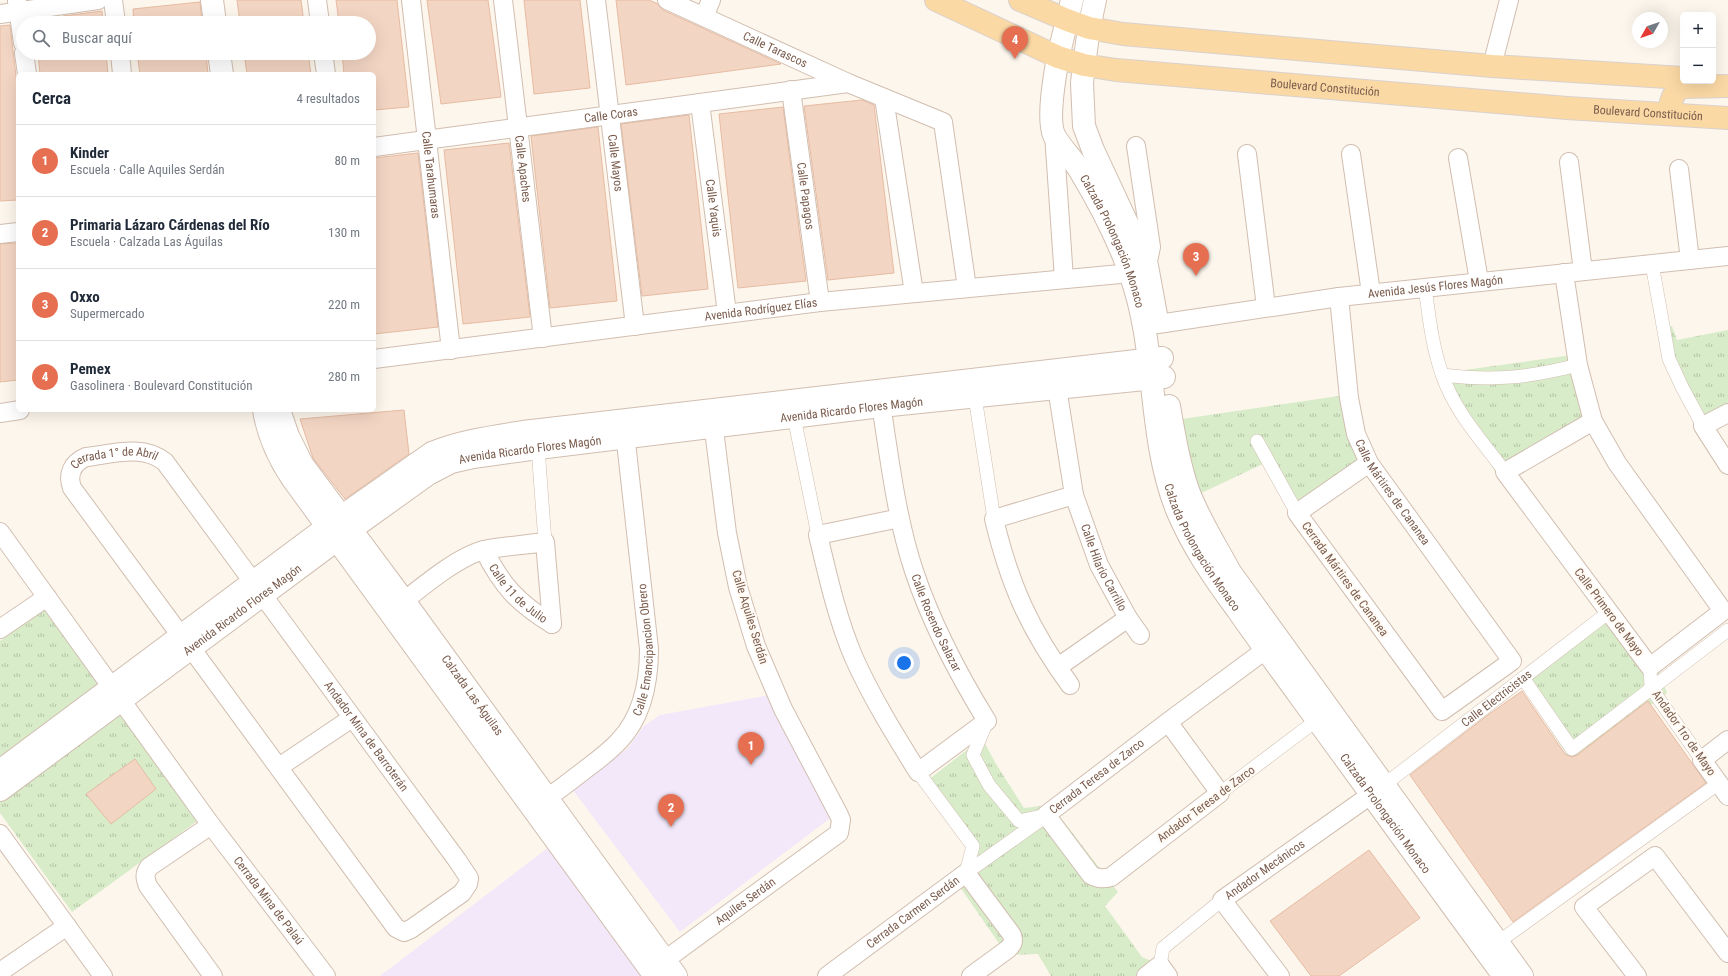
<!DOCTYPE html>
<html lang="es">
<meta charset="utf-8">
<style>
:root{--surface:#fff;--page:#f2f2f3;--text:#1f2937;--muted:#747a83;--line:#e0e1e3;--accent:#e76f51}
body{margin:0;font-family:"Roboto Condensed",sans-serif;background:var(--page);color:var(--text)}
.controls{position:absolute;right:12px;top:12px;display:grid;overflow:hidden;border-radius:6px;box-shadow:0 4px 16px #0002}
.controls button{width:36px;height:36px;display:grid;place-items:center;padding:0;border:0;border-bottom:1px solid var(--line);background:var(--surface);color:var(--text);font:20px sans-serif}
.compass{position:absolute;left:1632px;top:12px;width:36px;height:36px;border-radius:50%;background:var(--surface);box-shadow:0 4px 16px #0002;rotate:230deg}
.you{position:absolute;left:904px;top:663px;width:14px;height:14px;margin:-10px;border:3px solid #fff;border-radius:50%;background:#1a73e8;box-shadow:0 0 0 6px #1a73e833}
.badge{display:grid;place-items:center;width:26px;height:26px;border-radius:50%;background:var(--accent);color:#fff;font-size:13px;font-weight:700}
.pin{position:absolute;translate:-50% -33px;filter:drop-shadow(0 1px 2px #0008)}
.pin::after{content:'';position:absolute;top:21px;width:14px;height:12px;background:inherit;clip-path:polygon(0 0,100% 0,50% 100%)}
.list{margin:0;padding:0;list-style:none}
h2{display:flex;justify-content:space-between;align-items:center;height:52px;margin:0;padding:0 16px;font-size:17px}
h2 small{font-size:13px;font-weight:400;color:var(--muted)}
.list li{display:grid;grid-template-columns:26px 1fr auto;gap:12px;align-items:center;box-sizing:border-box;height:72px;padding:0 16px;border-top:1px solid var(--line)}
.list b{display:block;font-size:15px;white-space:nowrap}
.list p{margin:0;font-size:13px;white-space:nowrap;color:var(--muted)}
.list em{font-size:13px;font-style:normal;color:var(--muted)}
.icon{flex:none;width:22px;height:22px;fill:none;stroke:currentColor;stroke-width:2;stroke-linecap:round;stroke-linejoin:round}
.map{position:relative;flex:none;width:1728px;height:976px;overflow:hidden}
.search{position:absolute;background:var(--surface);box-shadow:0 4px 16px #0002;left:16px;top:16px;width:360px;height:44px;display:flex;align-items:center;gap:10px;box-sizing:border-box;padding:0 14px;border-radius:22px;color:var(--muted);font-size:15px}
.panel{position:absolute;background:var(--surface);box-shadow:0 4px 16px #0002;left:16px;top:72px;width:360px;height:340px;border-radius:6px}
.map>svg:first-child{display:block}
.education{fill:#f3e8fa}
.park{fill:url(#park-tufts)}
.building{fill:#f3d5c3;stroke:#e6bba3}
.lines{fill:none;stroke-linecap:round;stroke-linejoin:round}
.pedestrian-casing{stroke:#d1beb0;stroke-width:14}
.minor-casing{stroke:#d1beb0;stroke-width:20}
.tertiary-casing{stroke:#d1beb0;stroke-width:24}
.secondary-casing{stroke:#d6c0b0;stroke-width:24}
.primary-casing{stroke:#dad1cd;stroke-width:24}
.pedestrian{stroke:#fff;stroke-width:13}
.minor{stroke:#fff;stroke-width:18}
.tertiary{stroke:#fff;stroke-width:22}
.secondary{stroke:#fff;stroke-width:22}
.primary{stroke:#fbd9a5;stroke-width:22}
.labels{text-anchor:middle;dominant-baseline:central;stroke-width:4;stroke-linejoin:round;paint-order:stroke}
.street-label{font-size:12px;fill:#7a5c4d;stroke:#fffaf3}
</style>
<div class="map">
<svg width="1728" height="976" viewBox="0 0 1728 976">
<defs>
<pattern id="park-tufts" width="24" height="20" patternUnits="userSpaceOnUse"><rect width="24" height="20" fill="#d8ecc9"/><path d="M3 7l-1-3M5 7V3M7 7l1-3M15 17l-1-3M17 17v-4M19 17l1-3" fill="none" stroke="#b4c2a5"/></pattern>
</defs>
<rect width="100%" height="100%" fill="#fdf6ec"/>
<path class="education" d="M769,695l64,121 -153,116 -108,-143 55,-40 17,-23 16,-11z
M554,843l98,133h-272z"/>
<path class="park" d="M1672,326l5,14 51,-10v89l-27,13 -42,-104z
M1572,355l30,69 -105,51 -61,-101z
M1346,395l24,74 -74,54 -31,-60 -70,33 -20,-76z
M1611,603l41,50 15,40 -94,71 -58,-88z
M47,606l58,77 -105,78v-120z
M120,709l80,110 -128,93 -72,-99v-18z
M982,738l14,26 28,44 27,-3 67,87 -13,14 37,51 30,13 -10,6h-111l-13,-22 -31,1 -47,-68 9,-42 -46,-61z"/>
<path class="building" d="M237,0h64l3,23h-64z
M336,0h61l12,107 -35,3v-36h-30l-2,-21h27v-30h-30z
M427,0h61l13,97 -60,7z
M524,0h56l10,88 -56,6z
M616,0h33l9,4 5,6 118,54 -155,21z
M200,2l2,21h-68l-1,-14z
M102,11l1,12h-39l-1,-7z
M10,25l8,68v107l-18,1v-175z
M38,53h68l2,21h-68z
M137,53h69l2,21h-68z
M244,53h64l3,21h-64z
M862,100l12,5 20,168 -66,7 -24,-174z
M783,107l23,174 -68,7 -19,-174z
M689,115l19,174 -66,7 -21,-172z
M598,127l19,174 -67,7 -19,-172z
M509,143l21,174 -67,7 -19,-174z
M418,153l20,174 -64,7v-176z
M18,243v137l-18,2v-138z
M404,410l5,44 -64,45 -32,-41 -13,-39z
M1522,691l43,63 7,3 5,-2 71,-54 58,82 -193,139 -103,-147 78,-60z
M135,759l21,30 -45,35 -25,-30z
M1369,850l51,68 -81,58h-28l-41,-55z"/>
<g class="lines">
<g class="pedestrian-casing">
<g id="pedestrian">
<path d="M1652,264l17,95 13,28 21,39"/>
<path d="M1425,287c4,29 7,59 17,87 12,37 41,68 63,98"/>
<path d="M1442,375c52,6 85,3 136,-10"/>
<path d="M975,397l19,122"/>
<path d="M794,417l24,118"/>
<path d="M1257,441l40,72"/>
<path d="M538,448l7,94"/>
<path d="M1650,667l1,21 51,72"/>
<path d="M1523,678l49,71 156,-119"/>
<path d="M987,721l-14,34 16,30 30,36 27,-6"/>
<path d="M918,772l55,74 -7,27"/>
<path id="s1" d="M1384,785l225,-173"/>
<path d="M1220,793l97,-73"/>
<path d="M966,873l76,-54"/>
<path d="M1497,943l222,-160"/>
<path d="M1160,965l3,-17 59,-48"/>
</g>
</g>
<g class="minor-casing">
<g id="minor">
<path d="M113,0l3,23"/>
<path d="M317,0l3,23"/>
<path id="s2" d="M411,0l40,350"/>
<path id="s3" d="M503,0l40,338"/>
<path id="s4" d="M596,0l39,326"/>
<path id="s5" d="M667,0l181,83 95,39 24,166"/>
<path d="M17,1l6,42"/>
<path d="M0,14l98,-14"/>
<path d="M704,17l7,-17"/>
<path d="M24,53l3,21"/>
<path d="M120,53l2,21"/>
<path d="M323,53l3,21"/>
<path d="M1492,66l17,-66"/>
<path id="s6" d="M791,90l29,212"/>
<path d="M884,98l30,195"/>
<path id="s7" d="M700,103l27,210"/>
<path d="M1054,134l10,145"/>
<path id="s8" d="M374,147l474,-64"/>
<path d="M1247,154l19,153"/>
<path d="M1351,154l20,139"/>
<path d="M1458,158l21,123"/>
<path d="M1569,162l14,109"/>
<path d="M1679,169l11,91"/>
<path d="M0,234l18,-2"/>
<path d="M1564,273l14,92 15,56 24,42 106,148 -73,56 -145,-195 88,-51"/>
<path id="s9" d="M1339,297l10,101 7,36 13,29 143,198 -70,50 -145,-198 72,-50"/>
<path id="s10" d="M1144,322l14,2 181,-27 389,-41"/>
<path id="s11" d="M374,359l446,-57 311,-29 16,-7 4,-19 -15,-101"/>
<path id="s12" d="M1055,375l19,120 25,70 29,53 12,17"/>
<path id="s13" d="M879,392c10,60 16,122 35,179 18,54 44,103 73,150l-69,51c-23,-37 -46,-74 -64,-114 -17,-40 -26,-81 -36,-123l82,-17"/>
<path d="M0,413l20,-3"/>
<path d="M1728,413l-25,13 25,39"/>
<path id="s14" d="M0,532l211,293 115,151"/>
<path id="s15" d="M484,550c18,36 34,53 68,74"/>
<path d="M394,609c23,-18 62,-52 90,-59 20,-4 41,-5 61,-8l7,82"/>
<path d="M0,629l47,-32"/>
<path id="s16" d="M181,636l-109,-148c-5,-14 0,-25 14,-31 26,-3 57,-13 79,5l292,398 12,18 -1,6 -6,9 -51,36 -7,3 -8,-4 -205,-280"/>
<path d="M1058,667l70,-49"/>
<path d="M1070,685c-40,-55 -60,-99 -76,-166l80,-24"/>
<path id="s17" d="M1168,722l52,71 -109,84c-8,2 -12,2 -20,-2l-45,-60 122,-93 108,-80"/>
<path d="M1728,740l-26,20 26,36"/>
<path d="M279,767l73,-49"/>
<path id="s18" d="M537,805c15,-10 30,-21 45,-33 13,-10 26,-19 37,-31 23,-24 30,-60 30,-92l-25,-225"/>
<path d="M211,825l-62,42c-5,7 -4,11 -1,19l65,90"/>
<path d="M0,834l103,142"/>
<path id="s19" d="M654,968l185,-135 2,-13 -2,-5 -56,-106 -27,-63 -18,-59 -11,-54 -15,-119"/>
<path d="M0,972l67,-46"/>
<path id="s20" d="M827,976l139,-103 46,62c2,7 1,9 -4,14l-37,27"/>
<path d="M1146,976l14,-11 8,11"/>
<path id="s21" d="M1280,976l-58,-76 160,-113"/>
<path d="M1637,976l-53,-69 71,-51 73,97"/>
</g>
</g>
<g class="tertiary-casing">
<g id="tertiary">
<path d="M212,0l3,23"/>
<path d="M219,53l3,21"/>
<path id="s22" d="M1058,57c-3,17 -11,62 -4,78 6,12 18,23 25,34 20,33 38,67 51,104 28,77 17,162 47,237 15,36 37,68 60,99 20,29 41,57 62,86 68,93 136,188 205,281"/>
<path d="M1084,65l-2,18 2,43 9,24 54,116 9,49"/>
<path d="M1169,406c5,29 10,59 20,87 11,28 27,53 41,79l292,404"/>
<path d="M264,410c4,25 14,47 28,68l363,498"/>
<path id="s23" d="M279,410l9,26 14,28 102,137 272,375"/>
<path d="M0,771l327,-244 105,-74c30,-12 60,-16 91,-21l639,-74"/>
<path id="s24" d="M0,790l350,-260 78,-56 23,-12 22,-5 65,-9 343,-42 283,-29"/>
</g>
</g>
<g class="secondary-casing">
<path id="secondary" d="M1058,57l14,-57
M1084,65l5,-37 6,-28"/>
</g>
<g class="primary-casing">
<g id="primary">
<path id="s25" d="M936,0l122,57 26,8 32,5 451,38 161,10"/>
<path d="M1020,0l47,20 22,8 34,6 369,32 191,12"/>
<path d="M1668,113c3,-10 4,-21 14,-26l46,-1"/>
</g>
</g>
<use href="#pedestrian" class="pedestrian"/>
<use href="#minor" class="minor"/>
<use href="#tertiary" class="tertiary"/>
<use href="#secondary" class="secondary"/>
<use href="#primary" class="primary"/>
</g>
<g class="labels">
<g class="street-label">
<text stroke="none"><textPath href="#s5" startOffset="119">Calle Tarascos</textPath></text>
<text stroke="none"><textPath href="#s25" startOffset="404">Boulevard Constitución</textPath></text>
<text stroke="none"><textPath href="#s25" startOffset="728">Boulevard Constitución</textPath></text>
<text stroke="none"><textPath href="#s8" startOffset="239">Calle Coras</textPath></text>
<text stroke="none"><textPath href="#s4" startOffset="164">Calle Mayos</textPath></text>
<text stroke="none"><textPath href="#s3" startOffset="170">Calle Apaches</textPath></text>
<text stroke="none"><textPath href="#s2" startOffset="176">Calle Tarahumaras</textPath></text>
<text stroke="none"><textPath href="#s6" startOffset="107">Calle Papagos</textPath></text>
<text stroke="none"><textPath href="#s7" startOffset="106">Calle Yaquis</textPath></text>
<text stroke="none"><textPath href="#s22" startOffset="201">Calzada Prolongación Monaco</textPath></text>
<text stroke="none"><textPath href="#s10" startOffset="294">Avenida Jesús Flores Magón</textPath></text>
<text stroke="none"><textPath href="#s11" startOffset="390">Avenida Rodríguez Elías</textPath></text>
<text stroke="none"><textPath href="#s24" startOffset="962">Avenida Ricardo Flores Magón</textPath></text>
<text stroke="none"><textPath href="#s24" startOffset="638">Avenida Ricardo Flores Magón</textPath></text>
<text stroke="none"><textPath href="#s16" startOffset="250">Cerrada 1° de Abril</textPath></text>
<text stroke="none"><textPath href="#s9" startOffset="207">Calle Mártires de Cananea</textPath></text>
<text stroke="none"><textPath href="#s22" startOffset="524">Calzada Prolongación Monaco</textPath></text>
<text stroke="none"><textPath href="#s12" startOffset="200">Calle Hilario Carrillo</textPath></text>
<text transform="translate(1345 579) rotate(54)">Cerrada Mártires de Cananea</text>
<text stroke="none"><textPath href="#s15" startOffset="56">Calle 11 de Julio</textPath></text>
<text stroke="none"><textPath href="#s24" startOffset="302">Avenida Ricardo Flores Magón</textPath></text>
<text transform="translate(1609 612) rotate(53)">Calle Primero de Mayo</text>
<text transform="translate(750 617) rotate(73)">Calle Aquiles Serdán</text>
<text stroke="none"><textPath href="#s13" startOffset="239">Calle Rosendo Salazar</textPath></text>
<text stroke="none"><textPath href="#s18" startOffset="202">Calle Emancipancion Obrero</textPath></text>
<text stroke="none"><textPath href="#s23" startOffset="346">Calzada Las Águilas</textPath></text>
<text stroke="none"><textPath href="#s1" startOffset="142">Calle Electricistas</textPath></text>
<text transform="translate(1684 733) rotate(55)">Andador 1ro de Mayo</text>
<text stroke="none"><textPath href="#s16" startOffset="644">Andador Mina de Barroterán</textPath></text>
<text stroke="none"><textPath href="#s17" startOffset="385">Cerrada Teresa de Zarco</textPath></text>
<text transform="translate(1206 804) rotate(-37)">Andador Teresa de Zarco</text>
<text stroke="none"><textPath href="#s22" startOffset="848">Calzada Prolongación Monaco</textPath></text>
<text stroke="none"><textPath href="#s21" startOffset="148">Andador Mecánicos</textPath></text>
<text stroke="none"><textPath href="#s14" startOffset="456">Cerrada Mina de Palaú</textPath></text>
<text stroke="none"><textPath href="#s19" startOffset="113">Aquiles Serdán</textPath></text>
<text stroke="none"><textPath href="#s20" startOffset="107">Cerrada Carmen Serdán</textPath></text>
</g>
</g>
</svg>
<div class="controls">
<button>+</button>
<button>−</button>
</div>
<svg class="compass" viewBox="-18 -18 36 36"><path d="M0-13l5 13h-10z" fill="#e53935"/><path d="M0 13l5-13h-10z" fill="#747a83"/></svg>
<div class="you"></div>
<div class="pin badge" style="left:751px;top:765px">1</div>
<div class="pin badge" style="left:671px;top:827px">2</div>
<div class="pin badge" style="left:1196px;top:276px">3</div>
<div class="pin badge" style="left:1015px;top:59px">4</div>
<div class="search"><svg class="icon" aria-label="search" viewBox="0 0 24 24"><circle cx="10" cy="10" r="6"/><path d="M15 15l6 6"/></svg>Buscar aquí</div>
<section class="panel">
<h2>Cerca<small>4 resultados</small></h2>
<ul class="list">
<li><span class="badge">1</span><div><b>Kinder</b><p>Escuela · Calle Aquiles Serdán</p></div><em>80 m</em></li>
<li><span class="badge">2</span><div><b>Primaria Lázaro Cárdenas del Río</b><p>Escuela · Calzada Las Águilas</p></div><em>130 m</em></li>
<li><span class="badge">3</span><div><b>Oxxo</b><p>Supermercado</p></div><em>220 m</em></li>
<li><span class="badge">4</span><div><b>Pemex</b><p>Gasolinera · Boulevard Constitución</p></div><em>280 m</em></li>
</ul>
</section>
</div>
